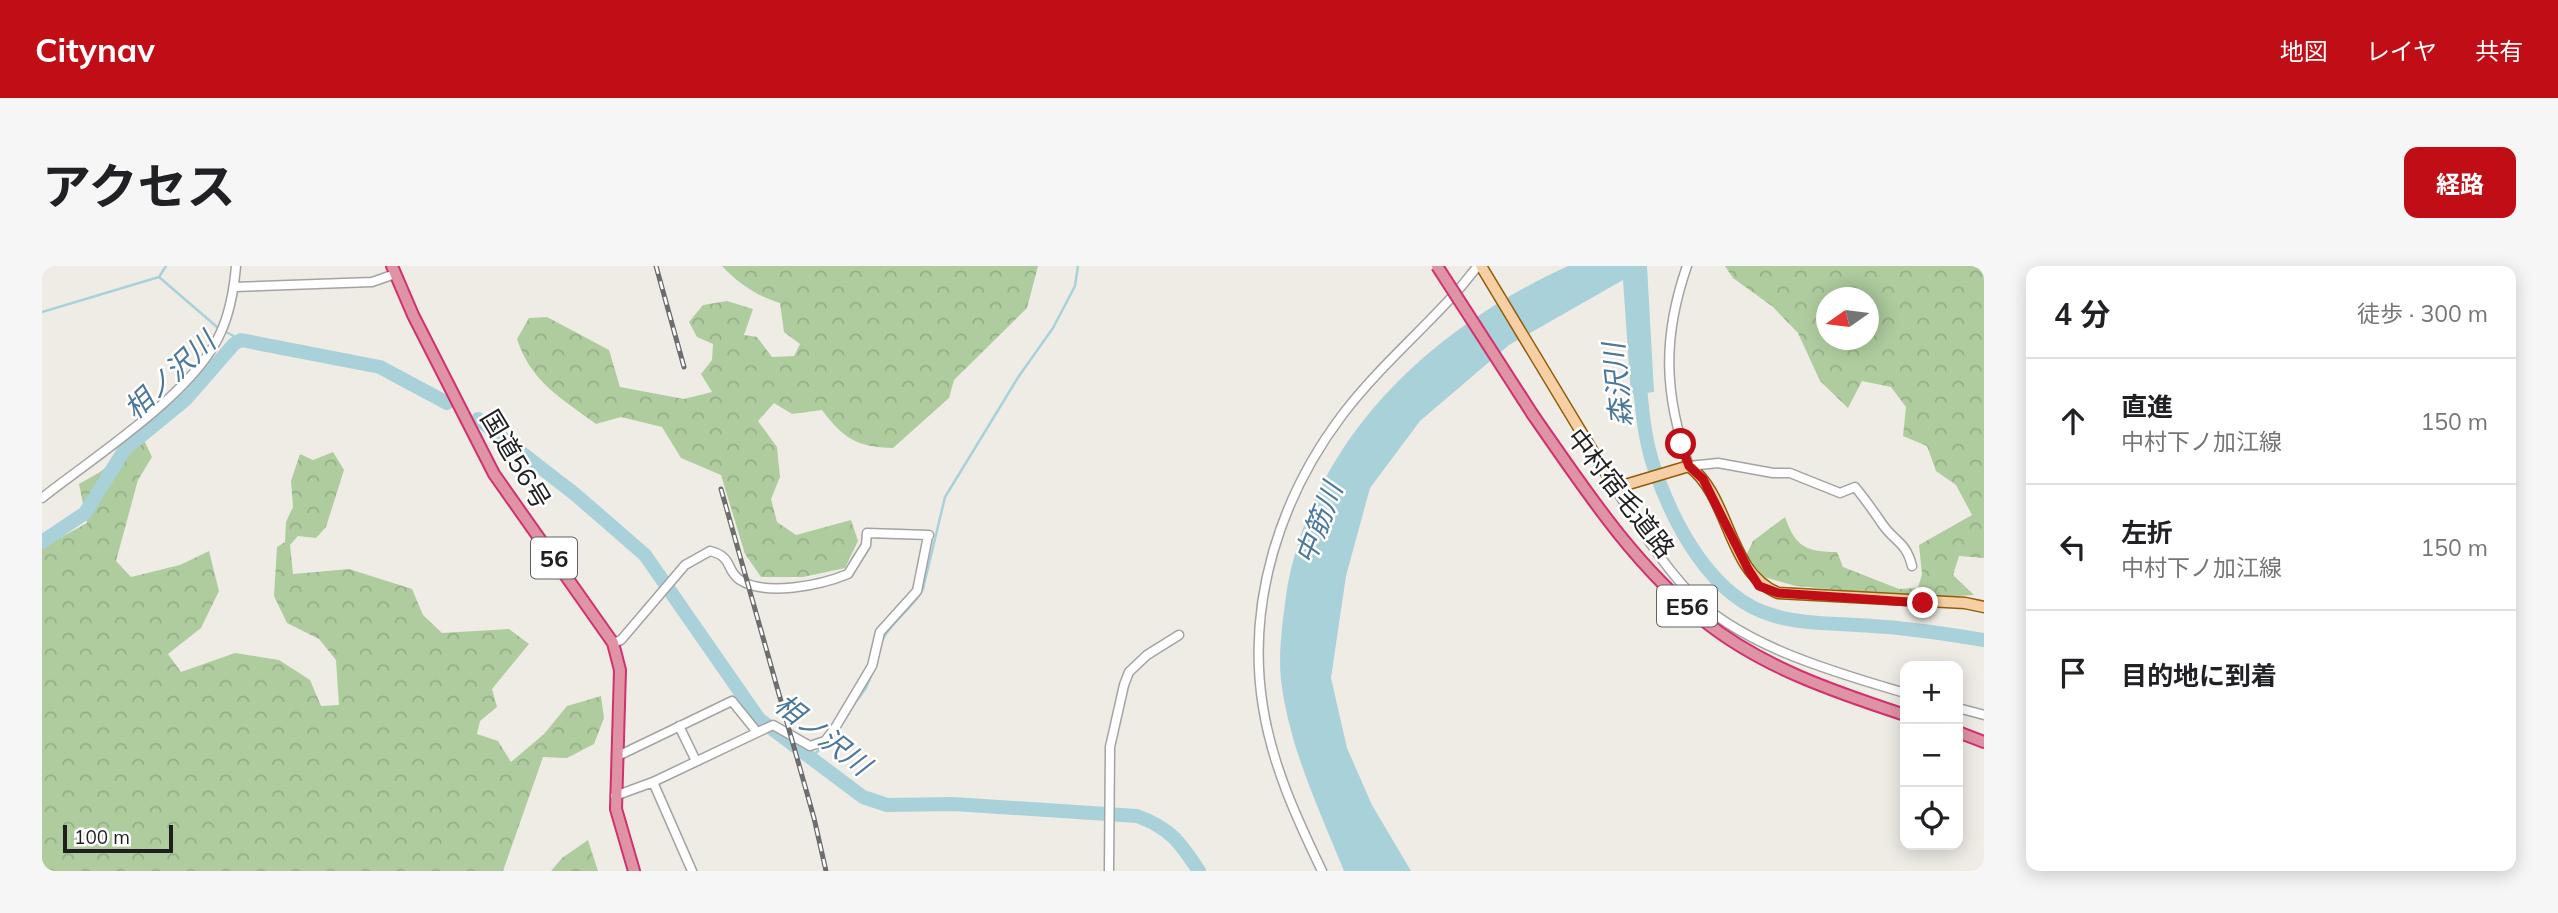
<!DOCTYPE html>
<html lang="ja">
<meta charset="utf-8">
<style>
:root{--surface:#fff;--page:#f6f6f6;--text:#202124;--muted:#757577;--line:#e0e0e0;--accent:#c10d16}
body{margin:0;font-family:Mulish,"Noto Sans JP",sans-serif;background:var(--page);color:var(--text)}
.controls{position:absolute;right:21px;bottom:21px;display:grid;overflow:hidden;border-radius:14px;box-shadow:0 4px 18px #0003}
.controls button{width:63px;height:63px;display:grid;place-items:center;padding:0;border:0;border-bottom:2px solid var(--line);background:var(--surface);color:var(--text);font:35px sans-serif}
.compass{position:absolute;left:1774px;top:21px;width:63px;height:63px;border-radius:50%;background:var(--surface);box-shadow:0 4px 18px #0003;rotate:256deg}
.scale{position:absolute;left:21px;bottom:18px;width:110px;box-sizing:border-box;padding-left:7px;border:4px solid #1f1f1f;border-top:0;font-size:19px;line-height:24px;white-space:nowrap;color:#1f1f1f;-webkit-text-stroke:5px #fff;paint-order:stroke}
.stop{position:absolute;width:21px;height:21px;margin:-16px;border:5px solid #c10d16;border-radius:50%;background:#fff}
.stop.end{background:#c10d16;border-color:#fff;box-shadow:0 2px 7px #0008}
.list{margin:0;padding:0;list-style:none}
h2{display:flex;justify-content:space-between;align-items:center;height:91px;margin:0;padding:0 28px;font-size:30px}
h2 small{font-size:23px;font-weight:400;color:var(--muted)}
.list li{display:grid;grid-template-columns:46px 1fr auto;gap:21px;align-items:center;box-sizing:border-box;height:126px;padding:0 28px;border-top:2px solid var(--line)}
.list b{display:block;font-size:26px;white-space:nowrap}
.list p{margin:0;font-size:23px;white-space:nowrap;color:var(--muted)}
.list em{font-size:23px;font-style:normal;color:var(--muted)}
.icon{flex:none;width:38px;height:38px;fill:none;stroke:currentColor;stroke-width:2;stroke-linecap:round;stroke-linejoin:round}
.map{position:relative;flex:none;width:1942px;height:605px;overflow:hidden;border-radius:14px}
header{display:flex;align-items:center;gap:42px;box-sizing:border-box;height:98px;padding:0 35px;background:var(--accent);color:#fff}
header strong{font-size:33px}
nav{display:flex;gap:38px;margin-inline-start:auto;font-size:24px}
.intro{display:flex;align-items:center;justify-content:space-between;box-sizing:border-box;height:168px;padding:0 42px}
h1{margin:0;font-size:49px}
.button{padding:18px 32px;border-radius:14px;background:var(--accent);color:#fff;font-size:24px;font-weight:700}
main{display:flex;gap:42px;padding:0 42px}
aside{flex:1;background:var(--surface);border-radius:14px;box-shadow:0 4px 18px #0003}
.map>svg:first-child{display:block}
.forest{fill:url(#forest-crowns);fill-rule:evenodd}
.water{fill:#a9d1da}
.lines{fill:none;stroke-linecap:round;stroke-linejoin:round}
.stream{stroke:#a9d1da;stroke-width:2.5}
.river{stroke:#a9d1da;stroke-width:14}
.minor-casing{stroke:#a3a3a3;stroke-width:11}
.major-casing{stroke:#915d0a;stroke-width:13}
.highway-casing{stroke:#d0316f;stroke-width:14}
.minor{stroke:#fff;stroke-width:8}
.major{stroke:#f6cfa4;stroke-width:10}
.highway{stroke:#e193a6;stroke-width:10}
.rail-casing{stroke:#6d6d6d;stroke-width:5}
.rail{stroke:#fff;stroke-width:2.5;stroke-dasharray:8;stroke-linecap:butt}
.highway-bridge-casing{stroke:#d0316f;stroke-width:14;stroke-linecap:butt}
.highway-bridge{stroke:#e193a6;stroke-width:10}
.route{stroke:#c10d16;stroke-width:9}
.labels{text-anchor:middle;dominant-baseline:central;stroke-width:5;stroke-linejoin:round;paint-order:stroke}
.shield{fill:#fff;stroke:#626262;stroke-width:2}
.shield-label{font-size:24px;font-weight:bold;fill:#1f1f1f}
.street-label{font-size:26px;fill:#1f1f1f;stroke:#fff}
.water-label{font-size:28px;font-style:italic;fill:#4b779a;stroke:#fff}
</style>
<header>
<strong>Citynav</strong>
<nav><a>地図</a><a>レイヤ</a><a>共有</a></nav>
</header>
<div class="intro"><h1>アクセス</h1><a class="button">経路</a></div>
<main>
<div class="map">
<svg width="1942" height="605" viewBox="0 0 1942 605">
<defs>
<pattern id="forest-crowns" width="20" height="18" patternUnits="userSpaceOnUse" patternTransform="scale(1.75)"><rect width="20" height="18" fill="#aecc9e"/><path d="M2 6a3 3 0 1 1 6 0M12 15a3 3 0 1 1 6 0" fill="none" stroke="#95af88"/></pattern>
</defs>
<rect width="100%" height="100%" fill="#efece6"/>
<path class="forest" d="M680,0h316l-11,42 -73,72 -5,18 -56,50c-36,-1 -49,-9 -71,-38l-30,4 -18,-11 -16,18 19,26 3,30 -9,22 6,23 19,13 55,-15 7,21 -13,27 -42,9h-42l-16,-23 -24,-79 -40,-17 -19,-31 -41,-10 -25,7c-35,-26 -65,-42 -79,-85l12,-21 18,-1 62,33 11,37 64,12 28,-7 -11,-18 11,-14 1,-16 -16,-7 -8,-15 14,-17 24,-4 26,8 -9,26 13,2 15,20 22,-1 6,-12 -16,-12 -4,-29c-23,-7 -41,-19 -58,-37z
M1683,0h259v292l-25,-2 -6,19 21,20 -74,5 -37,-8 -67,-6 -32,-9 -18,-21 7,-15 32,-24c10,30 22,35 52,35l6,15 56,22 19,-1 4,-14 -3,-29 53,-30 -16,-30 -20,-14 -9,-25 -24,-10 3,-29 -15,-20 -29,-6 -14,27 -28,-27 -22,-48 -25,-26 -40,-29zM1784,32h42v42h-42z
M101,172l9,19 -14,23 -22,81 15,16 49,-12 29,-14 10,40 -18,37 -33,26 13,18 54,-19 44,7 31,20 11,26 18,-1 -3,-45 -17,-21 -32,-16 -13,-27 3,-49 8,-5 1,-20 7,-15 -2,-26 9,-27 13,6 20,-8 11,18 -18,57 -10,11 -18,-2 -8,9 3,29 56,-5 63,20 11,26 19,18 67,-4 20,15 -37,45 5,18 -17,14 -3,13 21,7 13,21 33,-28 23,-28 34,-10 3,22 -10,26 -27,14 -24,-1 -40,114h-461v-323l45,-25 -8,-39 21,-12z
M546,574l10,31h-47l11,-13z"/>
<path class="water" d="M1526,0h79l7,126 -23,3 -8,-115 -114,65 -89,76 -50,67 -24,88 -15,102 16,70 25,57 39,66h-67c-25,-62 -55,-124 -63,-191 -3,-29 2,-62 6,-91 27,-153 145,-261 281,-323z"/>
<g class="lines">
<path class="stream" d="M117,11l58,50 24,13
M0,46l117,-35 7,-11
M840,375c9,-20 31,-32 41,-52l22,-92 74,-121 34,-48 22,-42 3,-20
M810,441l14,-19 10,-24
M769,491l21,-18 11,-18"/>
<path class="river" d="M1597,110c3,31 5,64 16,94 19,55 57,128 117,145 31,10 68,8 101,11 37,2 74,8 111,14
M436,153l98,76 69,60 114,164 104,78 24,8 66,-1 184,12c33,12 43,26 62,55
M0,276l43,-29 40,-64 61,-50 48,-55 7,-4 139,27 67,36"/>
<g class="minor-casing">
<path id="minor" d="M1645,0c-25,72 -23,128 2,200l29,-3 55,10h17l50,20 15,-6c11,13 19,25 28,38 12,17 23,17 29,41
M192,21l138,-5 23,-8
M1573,222c23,37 45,73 74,104 51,54 148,81 216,101
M0,232c53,-42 151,-104 178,-164 10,-21 14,-45 16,-68
M571,377l8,-3 64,-75 25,-14c24,6 15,19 30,29 26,17 81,5 108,-6l18,-29 1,-12 62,2
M1916,442l26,7
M637,460l17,35
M575,487l5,1 110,-53 25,31
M611,516l39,89
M573,530l38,-14 120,-57 37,21 15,-5 10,-13 37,-62 8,-34 37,-41 11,-55
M1067,605l1,-124 14,-62 5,-13 18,-17 32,-20
M1280,605c-25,-52 -50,-106 -59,-164 -17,-104 17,-210 80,-293 32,-42 72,-77 108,-116 10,-10 18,-22 27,-32"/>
</g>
<g class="major-casing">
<path id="major" d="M1439,0l134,222 74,-22c42,32 38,106 89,127l187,10 19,4"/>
</g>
<g class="highway-casing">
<path id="highway" d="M350,0l21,49 81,159 119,169 7,27 -4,139 18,62
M1491,149c51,73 100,149 170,205 58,47 132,72 202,95
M1916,466l26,10"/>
</g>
<use href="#minor" class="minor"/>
<use href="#major" class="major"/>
<use href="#highway" class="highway"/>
<g class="rail-casing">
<path id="rail" d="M614,0l28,101
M679,223l93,329 12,53"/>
</g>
<use href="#rail" class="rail"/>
<g class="highway-bridge-casing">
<path id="highway-bridge" d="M1395,0l96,149"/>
</g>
<use href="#highway-bridge" class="highway-bridge"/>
</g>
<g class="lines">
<path class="route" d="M1639,178l8,22 14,13 45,90 11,17 19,7 145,10"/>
</g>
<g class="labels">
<g class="shield">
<rect x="489" y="271.5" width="46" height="41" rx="5"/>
<rect x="1615" y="319.5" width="60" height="41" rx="5"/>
</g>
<g class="shield-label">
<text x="512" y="292">56</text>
<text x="1645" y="340">E56</text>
</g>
<g class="street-label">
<text transform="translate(474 193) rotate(59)">国道56号</text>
<text transform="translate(1579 227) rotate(52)">中村宿毛道路</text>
</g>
<g class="water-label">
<text transform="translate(127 109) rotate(-43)">相ノ沢川</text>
<text transform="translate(1575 119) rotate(-96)">森沢川</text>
<text transform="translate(1276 257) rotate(-69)">中筋川</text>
<text transform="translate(781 468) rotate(38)">相ノ沢川</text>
</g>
</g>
</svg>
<div class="controls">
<button>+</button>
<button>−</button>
<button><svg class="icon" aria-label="locate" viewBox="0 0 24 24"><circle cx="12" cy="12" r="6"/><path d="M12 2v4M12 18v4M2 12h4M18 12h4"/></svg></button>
</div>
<svg class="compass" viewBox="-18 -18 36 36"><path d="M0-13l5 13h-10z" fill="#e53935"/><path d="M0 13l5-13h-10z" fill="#757577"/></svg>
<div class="scale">100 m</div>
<div class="stop" style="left:1639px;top:178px"></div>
<div class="stop end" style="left:1881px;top:337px"></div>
</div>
<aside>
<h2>4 分<small>徒歩 · 300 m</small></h2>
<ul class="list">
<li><svg class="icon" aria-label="ahead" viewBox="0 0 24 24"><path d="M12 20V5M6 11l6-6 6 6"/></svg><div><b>直進</b><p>中村下ノ加江線</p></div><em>150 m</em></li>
<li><svg class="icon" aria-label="left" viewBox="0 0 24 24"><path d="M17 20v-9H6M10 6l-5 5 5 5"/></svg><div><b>左折</b><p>中村下ノ加江線</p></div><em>150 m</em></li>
<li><svg class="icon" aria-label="arrive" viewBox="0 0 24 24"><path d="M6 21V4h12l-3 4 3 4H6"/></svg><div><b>目的地に到着</b></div></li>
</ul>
</aside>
</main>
